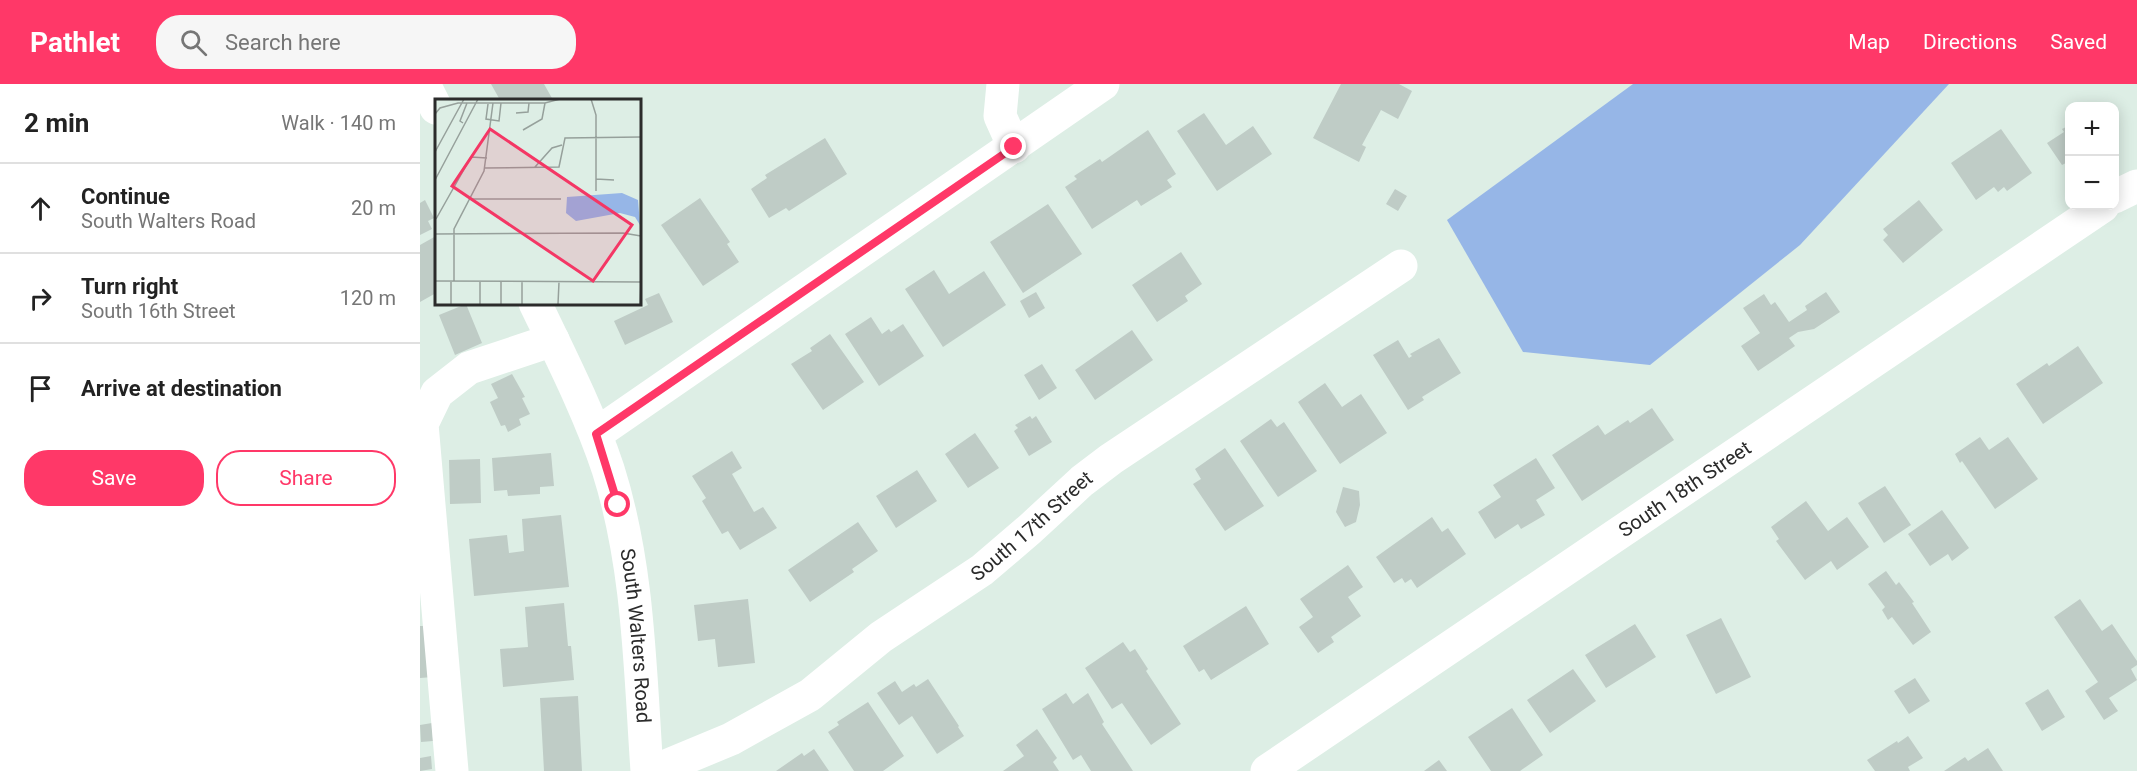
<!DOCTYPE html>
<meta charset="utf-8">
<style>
:root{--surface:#fff;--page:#f6f6f6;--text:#222;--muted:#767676;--line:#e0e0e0;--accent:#ff3868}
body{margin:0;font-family:Roboto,sans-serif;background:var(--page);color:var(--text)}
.controls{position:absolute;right:18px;top:18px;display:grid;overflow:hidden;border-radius:12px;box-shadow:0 3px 15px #0003}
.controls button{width:54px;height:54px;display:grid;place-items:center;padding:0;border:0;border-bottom:2px solid var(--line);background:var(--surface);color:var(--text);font:30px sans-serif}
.stop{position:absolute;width:18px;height:18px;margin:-14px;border:4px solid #ff3868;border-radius:50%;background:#fff}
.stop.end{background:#ff3868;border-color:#fff;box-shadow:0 2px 6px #0008}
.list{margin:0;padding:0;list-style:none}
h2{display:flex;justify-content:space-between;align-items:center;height:78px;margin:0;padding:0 24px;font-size:26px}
h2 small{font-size:20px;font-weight:400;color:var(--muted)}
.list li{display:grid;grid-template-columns:39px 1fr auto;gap:18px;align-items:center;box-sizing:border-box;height:90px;padding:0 24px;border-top:2px solid var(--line)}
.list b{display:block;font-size:22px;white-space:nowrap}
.list p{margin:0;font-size:20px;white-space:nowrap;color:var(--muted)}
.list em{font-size:20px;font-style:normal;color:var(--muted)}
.actions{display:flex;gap:12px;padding:18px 24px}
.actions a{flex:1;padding:14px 0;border:2px solid var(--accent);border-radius:24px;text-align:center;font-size:21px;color:var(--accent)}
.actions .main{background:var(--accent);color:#fff}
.icon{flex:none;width:33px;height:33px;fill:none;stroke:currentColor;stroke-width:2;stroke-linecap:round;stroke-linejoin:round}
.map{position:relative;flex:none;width:1717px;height:687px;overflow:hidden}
header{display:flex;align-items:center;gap:36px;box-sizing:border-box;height:84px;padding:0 30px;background:var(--accent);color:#fff}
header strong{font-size:28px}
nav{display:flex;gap:33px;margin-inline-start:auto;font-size:21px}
.search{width:420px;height:54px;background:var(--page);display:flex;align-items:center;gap:15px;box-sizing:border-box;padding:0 21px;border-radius:24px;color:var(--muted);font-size:22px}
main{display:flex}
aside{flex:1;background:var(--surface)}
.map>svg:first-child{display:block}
.green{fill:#96b6e7}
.building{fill:#bfccc6}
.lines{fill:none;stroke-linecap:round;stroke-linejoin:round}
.minor{stroke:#fff;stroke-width:33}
.route{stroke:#ff3868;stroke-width:8}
.labels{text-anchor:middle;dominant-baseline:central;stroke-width:4.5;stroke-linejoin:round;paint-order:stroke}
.street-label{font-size:20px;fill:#2b2b2b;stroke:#fff}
.inset-road{fill:none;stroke:#96a09b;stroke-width:1.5}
.view{fill:#f43765;fill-opacity:0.15;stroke:#f43765;stroke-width:3}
.inset-edge{fill:none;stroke:#2b2b2b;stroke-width:3}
</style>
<header>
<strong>Pathlet</strong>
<div class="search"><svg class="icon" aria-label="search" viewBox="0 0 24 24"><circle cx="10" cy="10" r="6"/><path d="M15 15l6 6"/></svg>Search here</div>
<nav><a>Map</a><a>Directions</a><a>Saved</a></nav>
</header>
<main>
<aside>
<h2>2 min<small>Walk · 140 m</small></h2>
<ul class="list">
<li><svg class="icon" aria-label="ahead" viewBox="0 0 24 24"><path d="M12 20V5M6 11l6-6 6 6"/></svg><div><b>Continue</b><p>South Walters Road</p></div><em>20 m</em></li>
<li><svg class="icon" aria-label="right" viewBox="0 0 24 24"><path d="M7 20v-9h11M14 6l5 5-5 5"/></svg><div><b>Turn right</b><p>South 16th Street</p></div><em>120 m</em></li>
<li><svg class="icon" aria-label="arrive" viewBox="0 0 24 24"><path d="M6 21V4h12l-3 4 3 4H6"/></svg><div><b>Arrive at destination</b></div></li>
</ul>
<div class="actions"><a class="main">Save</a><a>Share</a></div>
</aside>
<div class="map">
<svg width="1717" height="687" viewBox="0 0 1717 687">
<rect width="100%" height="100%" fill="#ddeee5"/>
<path class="green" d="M1213,0h316l-149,161 -150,120 -127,-13 -76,-132z"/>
<path class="building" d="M71,0h53l9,16h-53z
M921,0h58l13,7 -14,28 -17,-9 -19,35 4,2 -7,15 -46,-24z
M784,29l22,32 27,-19 19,28 -55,37 -40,-60z
M1650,41v36l-8,4 -15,-22 17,-11 -2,-3z
M1581,45l31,44 -25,18 -3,-4 -6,5 -4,-5 -18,13 -25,-37z
M728,46l28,44 -9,6 5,7 -31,19 -4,-6 -45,29 -27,-42 12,-8 -3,-3 26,-17 2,3z
M405,54l22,36 -58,37 -3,-3 -17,10 -18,-29 16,-11 -2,-3z
M975,105l12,7 -9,15 -12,-7z
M280,114l30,44 -3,2 12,18 -36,24 -42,-61z
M5,116l9,18 -6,3 4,8 -12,6v-32z
M1499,116l24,30 -40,33 -20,-23 5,-5 -5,-6z
M628,120l34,50 -59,39 -33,-51z
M16,152v57l-16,9v-57z
M761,168l21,32 -17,12 3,5 -31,21 -25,-37z
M514,186l15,24 35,-23 22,34 -63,42 -38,-58z
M616,208l9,16 -16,10 -9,-17z
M1406,208l14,20 -26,17 -16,3 -9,6 6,8 -37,25 -17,-25 19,-13 -17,-25 21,-14 7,11 4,-3 14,20 18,-12 -2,-4z
M239,209l14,29 -48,23 -11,-24 34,-16 -3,-6z
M46,220l16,39 -27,12 -16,-40z
M451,233l11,17 7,-5 2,3 12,-8 21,32 -45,30 -34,-52z
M712,246l21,30 -58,40 -20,-30z
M410,250l34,48 -41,28 -32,-46 21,-13 -2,-3z
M1019,254l22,35 -39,24 2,3 -16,10 -35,-55 25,-15 11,18 3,-2 -2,-2z
M1658,262l25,37 -60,41 -27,-40 31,-21 2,3z
M622,280l15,24 -18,12 -15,-25z
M92,290l13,23 -3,1 8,16 -11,5 2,6 -13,7 -3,-7 -4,1 -11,-24 8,-4 -7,-14z
M905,299l17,24 19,-13 26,39 -47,31 -42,-62z
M1232,324l22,32 -92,61 -30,-46 46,-30 7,10 23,-15 2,3z
M610,332l2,3 4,-3 16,26 -23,14 -15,-25 4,-3 -3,-3z
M851,335l6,8 7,-5 33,49 -39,26 -38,-56z
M555,349l24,35 -31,20 -23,-34z
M1560,353l9,13 19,-13 30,42 -43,30 -33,-48 -2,2 -5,-9z
M805,364l39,58 -39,25 -32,-47 8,-5 -6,-10z
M312,367l10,17 -10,6 22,38 9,-5 14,21 -37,22 -12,-19 -6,3 -20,-33 4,-3 -14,-22z
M131,369l3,33 -14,1v7l-32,2 -1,-6 -13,1 -2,-33z
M1116,374l19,30 -19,12 9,15 -24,14 -3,-5 -23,15 -17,-27 23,-15 -8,-12z
M60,375l1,44 -31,1 -1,-44z
M497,386l20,31 -41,27 -20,-32z
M1465,402l26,39 -27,18 -26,-40z
M923,403l16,4 1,14 -4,17 -11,5 -9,-15z
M1386,417l22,30 19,-14 22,30 -32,23 -6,-9 -26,19 -29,-39 3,-2 -8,-12z
M1522,426l27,38 -17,13 -4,-7 -18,12 -22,-32z
M141,431l8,72 -95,9 -5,-57 38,-4 2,18 15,-2 -2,-32z
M1012,433l10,15 6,-4 18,26 -49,34 -6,-9 -6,4 -3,-5 -8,5 -18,-26z
M438,438l20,29 -26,18 2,3 -44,30 -22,-32z
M928,481l15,22 -15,10 13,19 -30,21 3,5 -16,11 -19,-26 14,-10 -13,-18z
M1466,487l10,14 3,-3 15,20 -2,1 19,29 -18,13 -21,-28 -4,3 -6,-10 3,-3 -17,-23z
M328,515l7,64 -37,4 -3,-28 -17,2 -4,-36z
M1660,515l22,32 10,-7 25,37v4l-6,4 6,11 -28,18 9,13 -14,9 -19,-29 13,-9 -44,-65z
M144,519l4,43h3l3,34 -71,7 -3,-38 28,-2 -3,-40z
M826,522l23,38 -58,36 -7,-11 -5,3 -16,-26z
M1301,534l30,59 -35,17 -30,-59z
M1215,540l21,33 -50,31 -21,-33z
M0,542h9l4,51 -13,1z
M703,558l7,10 5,-3 13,20 -2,2 35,53 -30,21 -29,-42 -10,6 -27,-41z
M1153,585l23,32 -46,32 -23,-33z
M1495,594l15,23 -21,13 -15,-23z
M508,595l31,47 -1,1 6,9 -27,18 -25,-38 -13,9 -22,-32 18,-12 7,11 12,-8 2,3z
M1628,605l17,28 -23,14 -17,-28z
M646,609l7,11 15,-11 16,29 -2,2 31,47h-42l-10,-16 -8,5 -31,-51z
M158,612l4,75h-38l-4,-73z
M448,618l36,54 -21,15h-29l-26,-39 11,-7 -2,-3z
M1092,624l31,47 -23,16h-29l-23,-34z
M12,639l1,18 -12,1 -1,-17z
M617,645l20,29 -4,4 6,9h-56l21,-15 -8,-11z
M1488,652l15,22 -15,9 2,4h-35l-8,-11 30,-19 1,2z
M1568,664l15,23h-59l21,-14 3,4z
M394,665l15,22h-53l26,-18 2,3z
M11,672l1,13 -12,2v-13z
M1019,676l8,11h-23z"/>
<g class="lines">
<g class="minor">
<path d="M4,0l12,24"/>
<path d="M583,0l-3,32 14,31"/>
<path d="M1694,113l23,-11"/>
<path id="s1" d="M115,219c26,54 54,109 73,166 31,97 32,202 39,302"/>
<path d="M176,350l507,-350"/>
<path d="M32,687l-30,-347 15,-31 32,-25 84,-28"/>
<path id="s2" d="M234,687l77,-32 79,-44 71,-58 101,-67 48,-41 52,-48 29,-22 290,-193"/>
<path id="s3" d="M847,687l836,-565"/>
</g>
</g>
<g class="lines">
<path class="route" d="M198,421l-22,-71 418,-287"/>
</g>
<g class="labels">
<g class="street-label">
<text stroke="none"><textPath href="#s3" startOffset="504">South 18th Street</textPath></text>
<text stroke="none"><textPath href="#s2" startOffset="453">South 17th Street</textPath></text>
<text stroke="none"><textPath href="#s1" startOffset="351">South Walters Road</textPath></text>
</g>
</g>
<g transform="translate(15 15)">
<rect width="206" height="206" fill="#ddeee5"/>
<path d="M187,94l16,7 2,25 -5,-8 -15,-4 -44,8 -10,-8 1,-16z" fill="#96b6e7"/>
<path class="inset-road" d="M156,0l5,16v76M53,5l-2,15 13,2 2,-18M81,14l12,-1 1,-9M0,15l5,-6 18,-5h87l15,-4M28,24l-3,-2 7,-18M88,31l19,-11 3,-16M0,53l29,-53M100,68l17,-19 10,-3M50,69l74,-1 6,-29 76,-1M161,80l18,1M0,81l43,-81M35,100h91M1,120l35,-62 16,1M0,135l188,-1 18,3M0,182l206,1M16,183v22M19,183v-53l30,-58 9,-68M45,205v-22M66,205v-22M87,205v-22M123,205l1,-22M205,205l1,-23"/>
<path class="view" d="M55,30l142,96 -39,56 -141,-95z"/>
<rect width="206" height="206" class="inset-edge"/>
</g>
</svg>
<div class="controls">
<button>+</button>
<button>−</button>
</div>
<div class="stop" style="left:198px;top:421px"></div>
<div class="stop end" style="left:594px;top:63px"></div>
</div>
</main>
